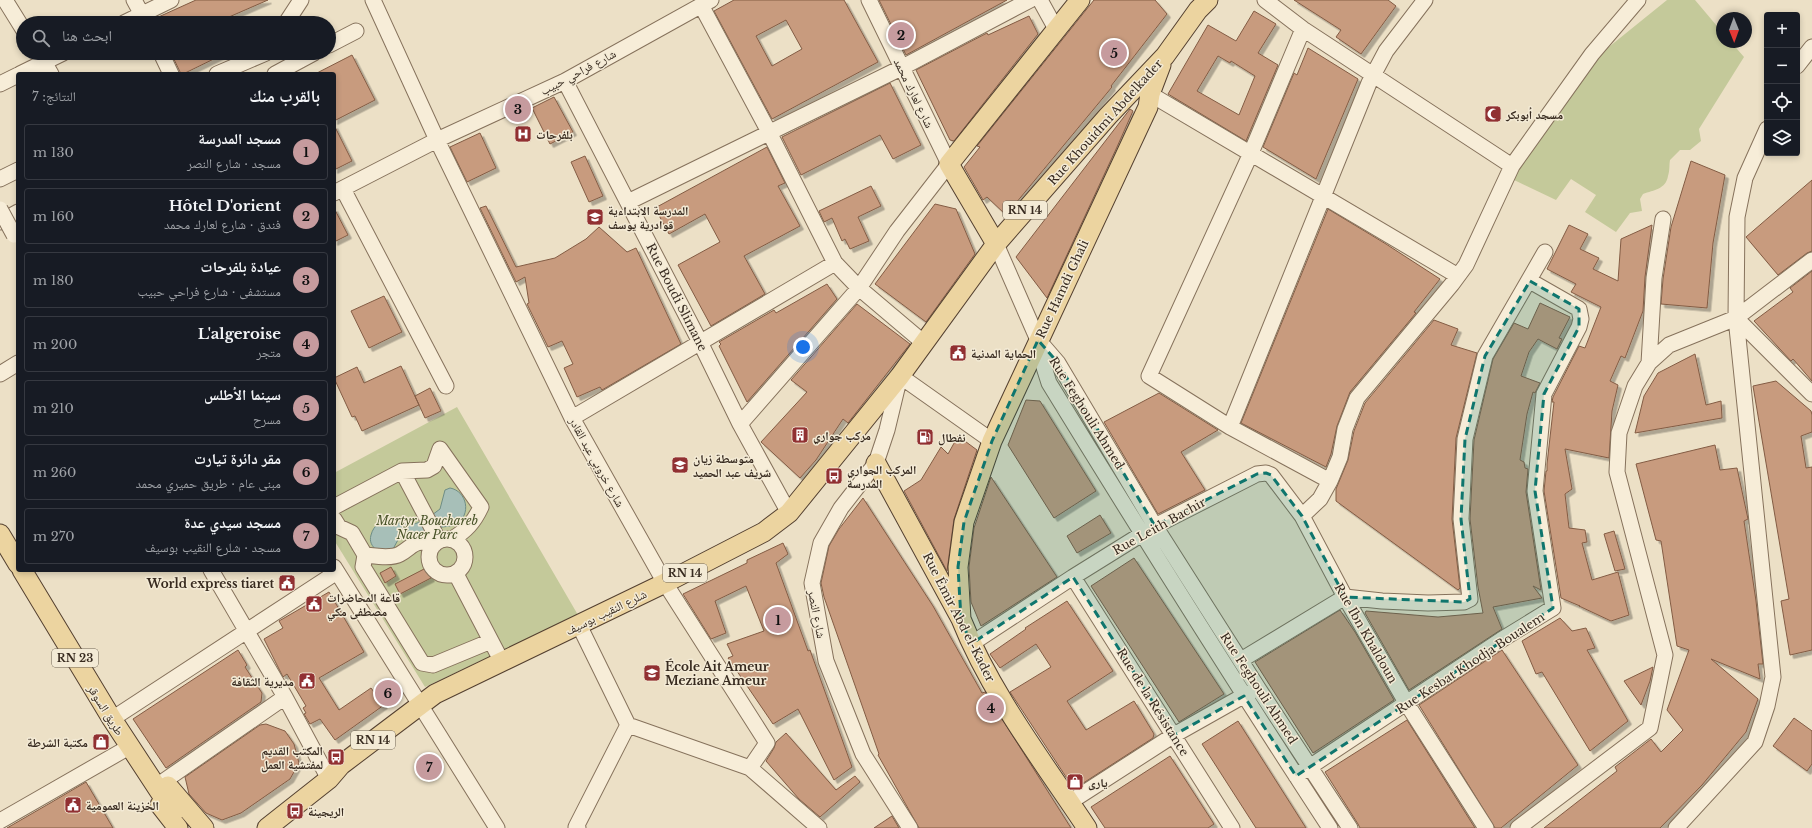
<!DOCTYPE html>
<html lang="ar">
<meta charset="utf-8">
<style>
:root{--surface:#171b24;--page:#242831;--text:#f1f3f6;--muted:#9ea1a6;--line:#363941;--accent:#c69b9e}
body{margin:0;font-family:"Libre Baskerville","Noto Naskh Arabic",serif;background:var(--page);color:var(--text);direction:rtl}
.controls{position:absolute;right:12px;top:12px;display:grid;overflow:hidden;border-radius:4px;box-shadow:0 2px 6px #0003}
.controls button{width:36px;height:36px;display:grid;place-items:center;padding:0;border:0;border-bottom:1px solid var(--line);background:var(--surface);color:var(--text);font:20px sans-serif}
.compass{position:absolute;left:1716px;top:12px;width:36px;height:36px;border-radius:50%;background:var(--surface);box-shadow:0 2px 6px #0003;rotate:179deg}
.you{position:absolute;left:803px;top:347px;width:14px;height:14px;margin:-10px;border:3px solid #fff;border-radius:50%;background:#1a73e8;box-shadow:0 0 0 6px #1a73e833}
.badge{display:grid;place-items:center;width:26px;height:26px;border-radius:50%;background:var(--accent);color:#111;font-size:13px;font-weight:700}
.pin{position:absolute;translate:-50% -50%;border:2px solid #fff;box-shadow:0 1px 4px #0006}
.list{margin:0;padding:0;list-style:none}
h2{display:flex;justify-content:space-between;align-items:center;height:52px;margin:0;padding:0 16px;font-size:17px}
h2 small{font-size:13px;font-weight:400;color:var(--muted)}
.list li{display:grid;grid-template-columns:26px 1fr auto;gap:12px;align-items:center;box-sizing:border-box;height:56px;margin:0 8px 8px;padding:0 8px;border:1px solid var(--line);border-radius:4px}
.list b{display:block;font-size:15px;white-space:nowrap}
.list p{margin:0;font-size:13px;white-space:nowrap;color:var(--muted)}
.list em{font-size:13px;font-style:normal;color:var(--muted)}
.icon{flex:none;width:22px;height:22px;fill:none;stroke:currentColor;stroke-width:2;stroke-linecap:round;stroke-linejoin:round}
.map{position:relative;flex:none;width:1812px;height:828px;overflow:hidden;direction:ltr}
.search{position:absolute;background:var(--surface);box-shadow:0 2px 6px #0003;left:16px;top:16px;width:320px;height:44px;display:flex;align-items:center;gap:10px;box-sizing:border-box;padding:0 14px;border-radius:22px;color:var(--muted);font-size:15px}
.panel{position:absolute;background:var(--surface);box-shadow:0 2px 6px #0003;left:16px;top:72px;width:320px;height:500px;border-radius:4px;direction:rtl}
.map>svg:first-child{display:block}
.green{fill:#c4c99a}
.water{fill:#a7bfb8;stroke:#6e8d85}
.building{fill:#c89b7e;stroke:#835c44;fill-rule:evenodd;filter:url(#shadow)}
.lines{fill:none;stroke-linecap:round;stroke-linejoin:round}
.minor-casing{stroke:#86725c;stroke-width:17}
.major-casing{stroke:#544030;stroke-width:21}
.minor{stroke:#f7edd8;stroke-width:15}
.major{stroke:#ecd4a0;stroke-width:19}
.minor-bridge-casing{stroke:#86725c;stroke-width:17;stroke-linecap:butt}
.minor-bridge{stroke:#f7edd8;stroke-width:15}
.marked{fill:#0f766e;fill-opacity:0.2;stroke:#0f766e;stroke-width:3;stroke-dasharray:8 5;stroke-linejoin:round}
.labels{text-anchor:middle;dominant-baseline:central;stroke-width:3;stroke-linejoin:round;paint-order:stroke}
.shield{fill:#f3ead5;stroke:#6f6456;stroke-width:1}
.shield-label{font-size:11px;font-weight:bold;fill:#372a1f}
.street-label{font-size:12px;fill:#372a1f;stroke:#f3ead5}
.poi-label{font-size:12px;font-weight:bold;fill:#372a1f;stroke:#f3ead5;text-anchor:start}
.park-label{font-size:12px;font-style:italic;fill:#485227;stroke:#f3ead5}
</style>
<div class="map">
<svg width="1812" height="828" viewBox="0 0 1812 828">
<defs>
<filter id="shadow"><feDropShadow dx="3.5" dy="3.5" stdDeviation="0" flood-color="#0004"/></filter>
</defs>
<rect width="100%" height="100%" fill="#ece0c6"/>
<path class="green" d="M1667,0h28l27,32v10h9l13,15 -45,72 2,12 -11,9h-10l-10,10c-1,5 0,10 -2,16 -2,13 -14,14 -25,18l-3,5 2,12 -12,2 -14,19 -31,-20 11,-17 -25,-16 -15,21 -44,-21 82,-120z
M457,407l121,208 -153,72 -91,-147v-67z"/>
<path class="water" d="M450,488c17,3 22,27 6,36 -5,3 -12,2 -18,4l-6,-13 8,-6 5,-19z
M422,520l6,13 -9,4 -17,-2 -3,3 -6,11 -16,2c-5,-5 -8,-9 -6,-16 6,-22 28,-9 42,-11 3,0 6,-2 9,-4z"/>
<path class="building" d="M196,0h72l-39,17 4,6h-78l-1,-4z
M734,0h110l34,62 -106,57 -58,-108zM786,20l16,29 -30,17 -16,-30z
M879,0h128l-101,55z
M1094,0h61l12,14 -56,72 1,1 -106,128 -19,-18 -4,3 -19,-33 16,-20 -3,-1z
M1294,0h94l8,6 -35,48 -25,-17 5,-7z
M1254,11l22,13 -18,29 20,12 -32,76 -78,-47 40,-69 28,16zM1218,56l12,7 1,-2 24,15 -16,39 -42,-24z
M1029,16l9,18 -84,107 -4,-1 -34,-70 71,-37 1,2z
M1308,48l50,31 -42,100 -53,-32 31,-74 3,2z
M171,53h55l-43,21h-2z
M352,55l23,45 -41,21v-47h-19z
M890,83l31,62 -28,14 -13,-24 -79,40 -19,-38z
M554,97l19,35 -23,12 -18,-36z
M1130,109l3,2 -16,36 -70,151 -31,-41z
M334,125l18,36 -18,9z
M480,133l16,35 -29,14 -17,-35z
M767,147l18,36 -7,3 22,40 -56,30 21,38 -54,32 -33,-61 42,-23 -15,-28 -36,20 -14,-26z
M585,156l18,40 -14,6 -18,-40z
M1691,161l34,14 -12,68 -6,65 -46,-4 2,-25 8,-52z
M1812,180v71l-5,2 -29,22 -32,-38z
M871,186l10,20 -23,11 11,24 -19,8 -5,-10 -3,2 -10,-23 -8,4 -5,-11z
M935,204l21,5 19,45 -49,68 -51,-38z
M486,206l30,61 39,-9 31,-19 13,-12 28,25 9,-4 45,96 -79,46 -2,-3 -23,10 -13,-29 9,-4 -11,-23 -14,6 -21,-43 2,-1 -4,-26 -9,5 -36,-74z
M334,208l14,27 -14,7z
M1328,209l58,35 54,35 -26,33 2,1 -66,79 -13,34 -6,28 -5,13 -85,-44z
M1569,225l19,9 -8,15 19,9 -6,11 25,12 3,-42 31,-14 -7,52 -2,34 -18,47 -4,-2 -11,25 8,4 -6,26 -3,47 -44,-9 7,40 -7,5 4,34 16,2 2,12 -5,1 10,37 26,-8 11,43 -18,6 -32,-15h1l-19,-8 -17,-107 2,-20h1v-7l7,-62h-2l1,-5 26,-51 6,2 16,-41 -30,-15 5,-8 -29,-15z
M1812,271v110l-19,-22 -2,2 -37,-40 39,-29 -3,-4z
M827,284l10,15 -90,103 -28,-56 2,-2 -2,-2 55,-32 2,3z
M384,296l18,36 -33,16 -18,-37z
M1540,303l30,14 -11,21 3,1 -5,10 -19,-10 -9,13 -8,24 19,7 -5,10 -2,-1 -6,22 -7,46 4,2 1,6 3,1 -2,23 15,98 -8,-4 9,12 -49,9 9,22 -93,61 -44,-77 1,-2 72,6 45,-4 -5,-26 -8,-68 4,-79 19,-81 21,-36 14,6z
M857,304l53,40 -62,79 -5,-4 -27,41 -16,18 -39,-36 46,-50 -16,-12z
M1434,320l24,9 -7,16 26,8 -21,85 -4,81 8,69 -2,2 -122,-89v-12l12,-29 6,-29 11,-28z
M1695,354l11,51 15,-4 1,17 -87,15 9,-37 14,-23z
M401,366l18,39 -57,26 -7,-15 -3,1 -18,-39 23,-11 7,16z
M1776,381l35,30 1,4v17l-11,4 5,32 6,-1v183l-22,5 -9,-54 8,-2 -36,-213z
M430,388l11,23 -16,7 -10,-22z
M1159,393l59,37 -37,22 24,38 -47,24 -54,-92z
M1026,400l14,1 56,90 -42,27 -46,-73z
M958,436l19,14 -23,69 -7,52 -43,-80 17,-11 20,-33 7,7z
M1715,445l5,25 17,-2 11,51 -4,2 12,80 7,63h-5l2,15 -49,-20 47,40 -12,33 -44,53 -42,43h-116l73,-57 -2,-4 36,-28 10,13 22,-22 -16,-20 22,-60 -12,-4 -16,-105 -5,-1 -20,-76z
M991,477l66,100 -76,49 -10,-24 -2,-35 5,-39z
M863,498l70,108 49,87 3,-1 86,136h-152l-41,-73 1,-1 -55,-157 -3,-14 8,-37 10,-17z
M1100,515l11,18 -34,20 -10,-17z
M1614,531l11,38 -10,2 -11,-37z
M783,543l5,11 -12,9 32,88 2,-1 42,117 -18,13 -36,-71 -25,15 -45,-66 5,-2 -6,-12 37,-13 -18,-45 -31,15 11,32 -15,6 -28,-45 64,-31v-3z
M1134,558l90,136 -45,28 -88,-136z
M391,567l5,9 -11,7 -5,-10z
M426,568l5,10 -31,16 -5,-10z
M329,592l35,60 -45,26 20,32 32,-22 13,17 -49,35 -15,-21 -10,5 -6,-10 2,-1 -3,-5 3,-2 -19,-32 -4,3 -19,-38 19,-11 -4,-7z
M1067,601l46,70 -46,30 19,29 48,-29 20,33 -1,4 -79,51 -64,-97 41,-25 -15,-23 -36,24 -10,-14 36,-25 -1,-1z
M1340,610l15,22 39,68 -81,53 -58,-91z
M1560,618l12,13 14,-3 9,20 -8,2 41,71 -38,30 -48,-79 -6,2 -14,-33z
M238,650l9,15 -2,2 17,26 -1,9 -95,66 -33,-49z
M1502,650l76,115 -77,63h-6l-76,-123z
M1653,667l-3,14 -9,24 -17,-24z
M1794,718l18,13v33l-5,7 -34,-25z
M1407,720l68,108h-115l-2,-4 -33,-52z
M1238,721l68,107h-50l-54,-84z
M266,724l19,7 9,13 5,19 -9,16 -49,34 -19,7 -16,-7 -17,-19 -4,-17 75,-52z
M786,733l50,57 19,-14 5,6 -40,35 -21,-18 -33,-38 8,-13 2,-6z
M1170,756l44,68 -6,4h-103l-14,-21z
M86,782l27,46h-106l45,-26z
M892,816l7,12h-25z"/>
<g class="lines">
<g class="minor-casing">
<path id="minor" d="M5,0l18,29
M134,0l12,22
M373,0l64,140 135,278 93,165 102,160 -17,25
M1040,0l16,29
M1265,0l38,29 209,137
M701,5l68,127 66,131 24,25 65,55
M124,23l47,-23
M286,23l15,-23
M1303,29l-52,124 -102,223 81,51 100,54 10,-24 5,-28 12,-31 95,-114 14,-19 46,-99 80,-112 46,-54
M329,45l27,-14
M39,53l12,21
M161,53l10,21
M1797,66l15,-19
M20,74l43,-21
M217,74l49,-21
M275,74l39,-21
M565,81l135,261 40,82 49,89
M0,84l18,-9
M1150,94l308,182
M0,179l18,-9
M343,189l103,197
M334,193l103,-53 128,-59 146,-81
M628,202l273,-134 129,-68
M0,222l18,-10
M996,244l42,96 5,24 6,19c92,150 185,298 281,445
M1736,318l76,76
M1039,341l19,22 97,163 103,162 92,140
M1649,363l5,-85 9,-59
M0,374l18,-11
M572,418l263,-155
M740,424l119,-136 38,-57 52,-67 -80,-164
M1230,427l139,-344 17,-32 39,-51
M402,471l37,70
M334,507l68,-36 25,-1 7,-4 6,-17 41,58c-7,15 -15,24 -29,32
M1302,516l43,81 62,107 79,124
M334,519l5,8 13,6 13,22 -2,12 59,96 11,2 58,-24
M429 557a18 18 0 1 1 36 0a18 18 0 1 1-36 0Z
M365,555c10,1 26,4 35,-1 14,-8 14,-16 34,-9
M334,567l163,261
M211,570l74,127 44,82
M456,574l46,88
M1073,577l159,251
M579,625l49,100
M971,644l102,-67 82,-51 102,-52 9,-1 5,2 31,41 18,-17 10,-18
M1241,660l104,-63 37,4 46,2 36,-1 6,-3 -9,-80 4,-80 20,-83 60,-104
M112,719l225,-147
M1296,776l205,-136 52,-32 -18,-117 9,-97 35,-67 2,-8 -2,-10 -49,-28
M164,781l121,-84
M1070,802l104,-67 78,-44
M0,821l129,-74
M578,828l-2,-1 52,-102 122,43 69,60
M910,828l-47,-74 -37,-93 -14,-78 9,-40 20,-35 35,-45 11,-33 13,-54 92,65
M1518,828l132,-100 15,-73 -48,-183 2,-39 16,-47 14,-23 20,-18 67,-27 76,-58
M1676,828l79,-86 12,-36 6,-29 -37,-359 1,-101 8,-39 22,-49"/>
</g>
<g class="major-casing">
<path id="major" d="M996,244l-47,-80 131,-164
M876,463l85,156c30,75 81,141 126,209
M0,534l18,30
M22,570l90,149 61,93
M961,619l-3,-52 6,-45 28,-81 156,-334 2,-13 11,-29
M168,786l36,42
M160,805l18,23
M267,828l62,-49 12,-14 94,-71 230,-111 99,-51 25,-19 111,-137 96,-132 112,-128 57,-60 33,-46 10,-10"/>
</g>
<use href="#minor" class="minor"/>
<use href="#major" class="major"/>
<g class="minor-bridge-casing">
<path id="minor-bridge" d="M0,209l14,26"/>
</g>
<use href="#minor-bridge" class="minor-bridge"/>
</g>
<path class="marked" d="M1530,281l49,28v18l-35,67 -9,97 18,117 -257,168 -52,-80 -70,39 -101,-158 -102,67 -10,-25 -3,-52 6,-45 28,-81 46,-101 20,23 97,163 102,-52 9,-1 5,2 31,41 43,81 119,5 6,-3 -9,-80 4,-80 20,-83z"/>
<defs>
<g id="mosque-square" transform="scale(0.9)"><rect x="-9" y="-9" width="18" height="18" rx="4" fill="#913032" stroke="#f3ead5"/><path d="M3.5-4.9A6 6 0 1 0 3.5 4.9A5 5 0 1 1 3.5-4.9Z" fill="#fff"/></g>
<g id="hospital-square" transform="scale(0.9)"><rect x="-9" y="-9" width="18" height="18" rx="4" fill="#913032" stroke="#f3ead5"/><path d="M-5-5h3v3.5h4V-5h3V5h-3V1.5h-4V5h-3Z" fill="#fff"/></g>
<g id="school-square" transform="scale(0.9)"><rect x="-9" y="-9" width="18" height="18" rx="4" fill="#913032" stroke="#f3ead5"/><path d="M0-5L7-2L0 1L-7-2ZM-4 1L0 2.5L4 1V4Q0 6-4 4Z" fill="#fff"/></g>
<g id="civic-square" transform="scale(0.9)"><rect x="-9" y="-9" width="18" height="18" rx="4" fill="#913032" stroke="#f3ead5"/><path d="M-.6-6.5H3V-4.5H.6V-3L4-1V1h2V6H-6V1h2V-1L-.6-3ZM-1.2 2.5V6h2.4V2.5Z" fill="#fff"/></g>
<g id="building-square" transform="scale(0.9)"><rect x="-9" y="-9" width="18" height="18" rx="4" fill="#913032" stroke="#f3ead5"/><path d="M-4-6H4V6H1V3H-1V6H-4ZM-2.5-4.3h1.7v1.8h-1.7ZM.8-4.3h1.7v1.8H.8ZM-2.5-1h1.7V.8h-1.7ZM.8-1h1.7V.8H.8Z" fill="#fff"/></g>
<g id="fuel-square" transform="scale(0.9)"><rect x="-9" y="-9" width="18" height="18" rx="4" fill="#913032" stroke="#f3ead5"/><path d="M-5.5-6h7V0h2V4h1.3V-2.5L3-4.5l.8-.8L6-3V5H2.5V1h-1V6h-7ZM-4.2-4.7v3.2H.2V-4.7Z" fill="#fff"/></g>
<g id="bus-square" transform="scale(0.9)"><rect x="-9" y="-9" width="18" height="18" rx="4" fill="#913032" stroke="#f3ead5"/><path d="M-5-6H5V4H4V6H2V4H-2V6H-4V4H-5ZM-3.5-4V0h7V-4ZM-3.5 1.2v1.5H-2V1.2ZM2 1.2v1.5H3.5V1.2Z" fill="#fff"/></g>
<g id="shop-square" transform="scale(0.9)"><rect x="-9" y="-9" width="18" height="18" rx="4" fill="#913032" stroke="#f3ead5"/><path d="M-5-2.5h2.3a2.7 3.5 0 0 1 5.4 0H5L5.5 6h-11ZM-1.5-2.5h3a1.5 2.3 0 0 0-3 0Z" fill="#fff"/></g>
</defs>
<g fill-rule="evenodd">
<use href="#mosque-square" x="1493" y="114"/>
<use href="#hospital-square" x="523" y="134"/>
<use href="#school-square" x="595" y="217"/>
<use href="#civic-square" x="958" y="353"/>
<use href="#building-square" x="800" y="435"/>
<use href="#fuel-square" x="925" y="437"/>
<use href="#school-square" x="680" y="465"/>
<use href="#bus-square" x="834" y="476"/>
<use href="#civic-square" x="287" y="583"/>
<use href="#civic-square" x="314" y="604"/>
<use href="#school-square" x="652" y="673"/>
<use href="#civic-square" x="307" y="681"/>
<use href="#shop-square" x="101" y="742"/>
<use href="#bus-square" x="336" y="757"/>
<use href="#shop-square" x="1075" y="782"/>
<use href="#civic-square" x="73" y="805"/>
<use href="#bus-square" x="295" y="811"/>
</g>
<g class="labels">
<g class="shield">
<rect x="1003" y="201" width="44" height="18" rx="3"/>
<rect x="663" y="564" width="44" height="18" rx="3"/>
<rect x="52" y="649" width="46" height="18" rx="3"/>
<rect x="351" y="731" width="44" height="18" rx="3"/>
</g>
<g class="shield-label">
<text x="1025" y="210">RN 14</text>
<text x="685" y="573">RN 14</text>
<text x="75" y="658">RN 23</text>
<text x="373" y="740">RN 14</text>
</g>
<g class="street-label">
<text transform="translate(578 72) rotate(-28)">شارع فراحي حبيب</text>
<text transform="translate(914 93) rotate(64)">شارع لعارك محمد</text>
<text transform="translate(1105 122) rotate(-48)">Rue Khouidmi Abdelkader</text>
<text transform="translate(1062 289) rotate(-65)">Rue Hamdi Ghali</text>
<text transform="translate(677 297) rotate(63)">Rue Boudi Slimane</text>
<text transform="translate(1087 413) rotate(58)">Rue Feghouli Ahmed</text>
<text transform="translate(597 462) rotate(61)">شارع خروبي عبد القادر</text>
<text transform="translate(1159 526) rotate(-29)">Rue Leith Bachir</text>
<text transform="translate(606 612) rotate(-26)">شلرع النقيب بوسيف</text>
<text transform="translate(817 614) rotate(79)">شارع النصر</text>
<text transform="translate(959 617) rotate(63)">Rue Émir Abd el-Kader</text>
<text transform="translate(1366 633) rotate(60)">Rue Ibn Khaldoun</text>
<text transform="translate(1470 663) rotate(-33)">Rue Kesbat Khodja Boualem</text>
<text transform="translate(1259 688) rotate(57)">Rue Feghouli Ahmed</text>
<text transform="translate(1153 702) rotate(58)">Rue de la Résistance</text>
<text transform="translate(106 710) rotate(58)">طريق السوقر</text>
</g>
<g class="poi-label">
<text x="1506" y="114">مسجد أبوبكر</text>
<text x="536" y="134">بلفرحات</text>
<text x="608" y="210">المدرسة الابتداءية<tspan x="608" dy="14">قوادرية يوسف</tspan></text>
<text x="971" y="353">الحماية المدنية</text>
<text x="813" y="435">مركب جواري</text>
<text x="938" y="437">نفطال</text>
<text x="693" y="458">متوسطة زيان<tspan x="693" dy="14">شريف عبد الحميد</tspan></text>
<text x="847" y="469">المركب الجواري<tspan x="847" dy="14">المدرسة</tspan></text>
<text x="274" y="583" text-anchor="end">World express tiaret</text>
<text x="327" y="597">قاعة المحاضرات<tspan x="327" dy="14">مصطفى مكي</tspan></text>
<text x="665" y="666">École Ait Ameur<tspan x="665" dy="14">Meziane Ameur</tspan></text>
<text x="294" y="681" text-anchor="end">مديرية الثقافة</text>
<text x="88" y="742" text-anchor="end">مكتبة الشرطة</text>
<text x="323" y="750" text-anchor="end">المكتب القديم<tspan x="323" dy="14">لمفتشية العمل</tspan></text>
<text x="1088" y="782">يارى</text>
<text x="86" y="805">الخزينة العمومية</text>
<text x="308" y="811">الريجينة</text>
</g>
<g class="park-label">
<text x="427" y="520">Martyr Bouchareb<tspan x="427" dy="14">Nacer Parc</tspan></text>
</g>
</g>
</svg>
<div class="controls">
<button>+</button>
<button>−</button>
<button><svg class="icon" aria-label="locate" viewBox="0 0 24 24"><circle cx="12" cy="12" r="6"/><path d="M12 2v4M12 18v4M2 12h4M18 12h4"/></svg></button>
<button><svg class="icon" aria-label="layers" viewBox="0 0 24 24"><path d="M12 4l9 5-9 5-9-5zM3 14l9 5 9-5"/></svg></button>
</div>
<svg class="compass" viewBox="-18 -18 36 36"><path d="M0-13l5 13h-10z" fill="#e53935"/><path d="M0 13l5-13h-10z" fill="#9ea1a6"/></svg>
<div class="you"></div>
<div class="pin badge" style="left:778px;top:620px">1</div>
<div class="pin badge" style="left:901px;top:35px">2</div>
<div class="pin badge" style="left:518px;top:109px">3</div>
<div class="pin badge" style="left:991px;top:708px">4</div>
<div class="pin badge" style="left:1114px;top:53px">5</div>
<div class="pin badge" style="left:388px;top:693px">6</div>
<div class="pin badge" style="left:429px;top:767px">7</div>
<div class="search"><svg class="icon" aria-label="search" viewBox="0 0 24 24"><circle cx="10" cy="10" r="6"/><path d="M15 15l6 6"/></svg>ابحث هنا</div>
<section class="panel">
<h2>بالقرب منك<small>النتائج: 7</small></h2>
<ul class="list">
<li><span class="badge">1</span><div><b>مسجد المدرسة</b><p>مسجد · شارع النصر</p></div><em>130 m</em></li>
<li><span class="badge">2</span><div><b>Hôtel D'orient</b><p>فندق · شارع لعارك محمد</p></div><em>160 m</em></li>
<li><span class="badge">3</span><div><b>عيادة بلفرحات</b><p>مستشفى · شارع فراحي حبيب</p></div><em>180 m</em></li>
<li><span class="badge">4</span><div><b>L'algeroise</b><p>متجر</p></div><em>200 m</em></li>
<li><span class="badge">5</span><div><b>سينما الأطلس</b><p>مسرح</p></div><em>210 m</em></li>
<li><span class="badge">6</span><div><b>مقر دائرة تيارت</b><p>مبنى عام · طريق حميري محمد</p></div><em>260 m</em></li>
<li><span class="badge">7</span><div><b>مسجد سيدي عدة</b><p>مسجد · شلرع النقيب بوسيف</p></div><em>270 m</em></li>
</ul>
</section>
</div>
